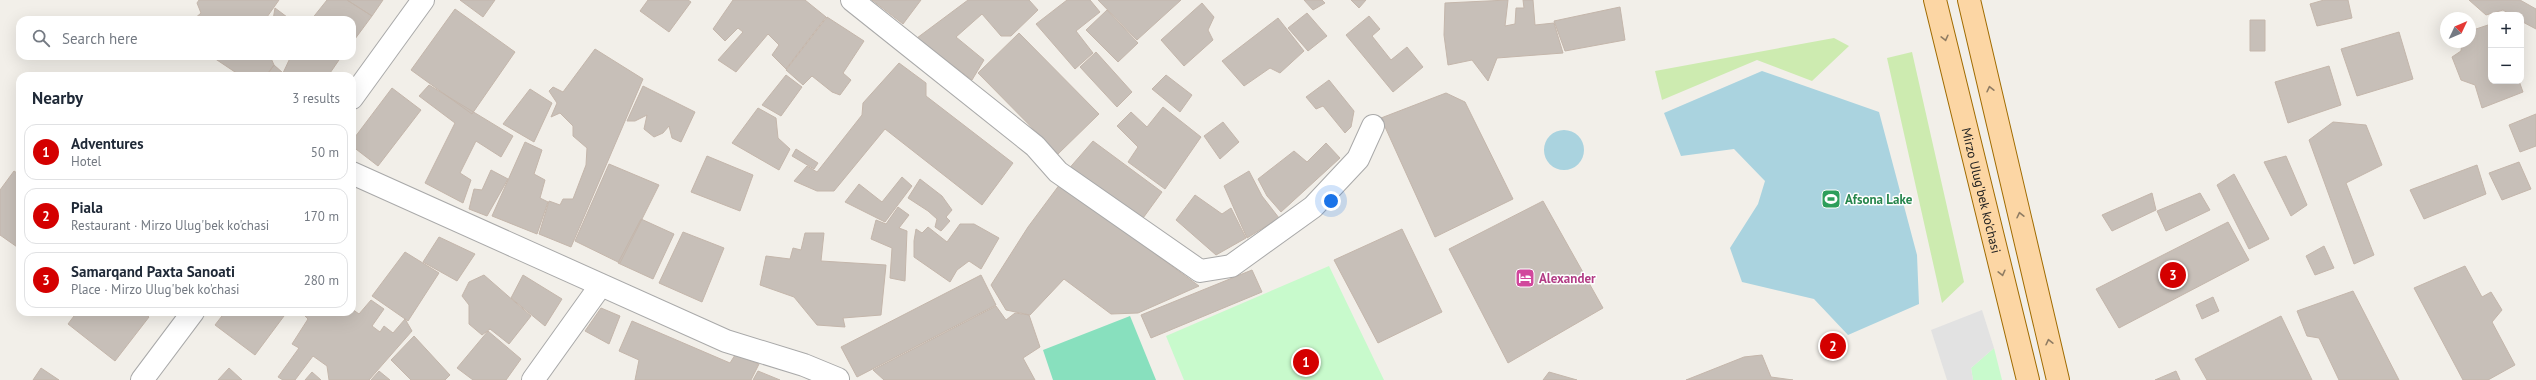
<!DOCTYPE html>
<meta charset="utf-8">
<style>
:root{--surface:#fff;--page:#f6f6f7;--text:#1f2937;--muted:#747a83;--line:#e0e1e3;--accent:#d40000}
body{margin:0;font-family:"PT Sans",sans-serif;background:var(--page);color:var(--text)}
.controls{position:absolute;right:12px;top:12px;display:grid;overflow:hidden;border-radius:8px;box-shadow:0 4px 16px #0002}
.controls button{width:36px;height:36px;display:grid;place-items:center;padding:0;border:0;border-bottom:1px solid var(--line);background:var(--surface);color:var(--text);font:20px sans-serif}
.compass{position:absolute;left:2440px;top:12px;width:36px;height:36px;border-radius:50%;background:var(--surface);box-shadow:0 4px 16px #0002;rotate:46deg}
.you{position:absolute;left:1331px;top:201px;width:14px;height:14px;margin:-10px;border:3px solid #fff;border-radius:50%;background:#1a73e8;box-shadow:0 0 0 6px #1a73e833}
.badge{display:grid;place-items:center;width:26px;height:26px;border-radius:50%;background:var(--accent);color:#fff;font-size:13px;font-weight:700}
.pin{position:absolute;translate:-50% -50%;border:2px solid #fff;box-shadow:0 1px 4px #0006}
.list{margin:0;padding:0;list-style:none}
h2{display:flex;justify-content:space-between;align-items:center;height:52px;margin:0;padding:0 16px;font-size:17px}
h2 small{font-size:13px;font-weight:400;color:var(--muted)}
.list li{display:grid;grid-template-columns:26px 1fr auto;gap:12px;align-items:center;box-sizing:border-box;height:56px;margin:0 8px 8px;padding:0 8px;border:1px solid var(--line);border-radius:12px}
.list b{display:block;font-size:15px;white-space:nowrap}
.list p{margin:0;font-size:13px;white-space:nowrap;color:var(--muted)}
.list em{font-size:13px;font-style:normal;color:var(--muted)}
.icon{flex:none;width:22px;height:22px;fill:none;stroke:currentColor;stroke-width:2;stroke-linecap:round;stroke-linejoin:round}
.map{position:relative;flex:none;width:2536px;height:380px;overflow:hidden}
.search{position:absolute;background:var(--surface);box-shadow:0 4px 16px #0002;left:16px;top:16px;width:340px;height:44px;display:flex;align-items:center;gap:10px;box-sizing:border-box;padding:0 14px;border-radius:12px;color:var(--muted);font-size:15px}
.panel{position:absolute;background:var(--surface);box-shadow:0 4px 16px #0002;left:16px;top:72px;width:340px;height:244px;border-radius:12px}
.map>svg:first-child{display:block}
.grass{fill:#cdebb0}
.park{fill:#c8facc}
.pitch{fill:#88e0be}
.parking{fill:#e2e2e2}
.water{fill:#aad3df}
.building{fill:#c7bfb8;stroke:#c4b6ab}
.lines{fill:none;stroke-linecap:round;stroke-linejoin:round}
.minor-casing{stroke:#a9a9a9;stroke-width:24}
.major-casing{stroke:#a06b00;stroke-width:24}
.minor{stroke:#fff;stroke-width:22}
.major{stroke:#fcd6a4;stroke-width:22}
.oneway{stroke:#8f7c63}
.labels{text-anchor:middle;dominant-baseline:central;stroke-width:3;stroke-linejoin:round;paint-order:stroke}
.street-label{font-size:13px;fill:#222;stroke:#fff}
.leisure-label{font-size:13px;font-weight:bold;fill:#27864d;stroke:#fff;text-anchor:start}
.hotel-label{font-size:13px;font-weight:bold;fill:#b23c85;stroke:#fff;text-anchor:start}
</style>
<div class="map">
<svg width="2536" height="380" viewBox="0 0 2536 380">
<rect width="100%" height="100%" fill="#f2efe9"/>
<path class="grass" d="M1834,38l15,8 -37,35 -55,-21 -95,40 -7,-29z
M1912,52l52,230 -22,21 -55,-245z"/>
<path class="park" d="M1329,266l55,114h-200l-18,-44z
M1994,348l8,32h-29l-2,-12z"/>
<path class="pitch" d="M1130,316l26,64h-103l-10,-30z"/>
<path class="parking" d="M1982,310l12,38 -23,20 2,12h-26l-16,-50z"/>
<path class="water" d="M1762,71l117,41 38,143 2,49 -71,31 -34,-36 -72,-17 -12,-34 28,-44 7,-23 -31,-32 -53,7 -17,-43z
M1544 150a20 20 0 1 1 40 0a20 20 0 1 1-40 0Z"/>
<path class="building" d="M199,0h80l-12,17 3,3h-77l8,-7 -4,-10z
M327,0h20l25,16 -20,27v-23h-41z
M347,0h36l-11,16z
M460,0h35l-12,17z
M648,0h40l3,2 -22,30 -29,-21z
M733,0h72l21,17 -40,52 -14,-14 7,-10 -11,-11 -32,38 -18,-12 25,-28 -5,-4 -13,13 -12,-12z
M872,0h49l-18,24z
M968,0h61l9,10 -27,26h-10l-19,-22 -26,23 28,23 -12,20 -55,-42z
M1067,0h23l10,12 -24,19 17,22 -18,16 -39,-45z
M1098,0h83l-44,40z
M1304,0h18l3,3 -12,7z
M1351,0h15l-7,8z
M1508,0l-3,26 10,-2 1,-16h8l-1,-8h10l2,25 19,-2 9,30 -66,5 -9,23 -16,-21 -24,5 -4,-30 1,-32z
M2324,0h24l4,18 -35,8 -7,-22z
M2469,0h51l16,9v20l-15,-8v-6h-10l-8,-5 -17,5z
M1202,3l12,14 -6,13 5,10 -29,26 -23,-26z
M1620,7l5,33 -60,11 -11,-30z
M275,8l16,12h-18z
M455,9l60,43 -43,62 -61,-44z
M1107,10l31,33 -20,19 -32,-32z
M1307,13l20,23 -19,15 -20,-23z
M1369,16l11,13 -8,7 19,24 16,-13 16,20 -30,25 -47,-57z
M827,17l37,24 -21,32 8,7 -11,15 -8,-3 -20,-16 -9,9 -17,-15z
M1278,18l26,33 -24,22 -10,-5 -26,18 -22,-25z
M2250,20h15v31h-15z
M2491,24v57h28l4,11 -41,16 -7,-23 -14,-5 -9,-23 9,-6 1,-9h8v-11z
M2399,32l14,47 -56,17 -16,-47z
M1019,33l80,81 -41,40 -80,-81z
M595,49l48,30 -72,168 -32,-13 10,-33 11,4 3,-6h10l13,-34 1,-17 -14,-12v-10l-13,-13 -9,4 6,-14 -8,-12 4,-4 10,5z
M1096,52l36,40 -15,15 -37,-40z
M211,56h59l4,9 -8,11h-25z
M291,56h48l2,1 -13,19h-62l8,-11 9,8z
M899,63l27,20v13l87,67 -31,42 -97,-76 -51,62h-17l-23,-10 13,-15 10,6 45,-57 1,-12z
M2329,66l12,39 -53,18 -13,-41z
M786,75l16,12 -21,29 -19,-11z
M1166,75l26,20 -12,17 -28,-23z
M1329,80l25,31 -3,16 -6,6 -22,-27 -7,3 -10,-12z
M429,85l84,51 -12,21 -25,-16 -16,32 11,7 -8,23 -38,-20 30,-60 -36,-27z
M643,86l52,26 -14,30 -9,-4 -3,-12 -6,7 -9,4 -10,-8 3,-14 -12,6h-8z
M392,88l29,22 -43,56 -26,-20v-5z
M530,89l22,14 -18,39 -31,-18z
M1446,93l19,9 48,97 -78,38 -54,-119z
M1163,107l38,30 -36,52 -37,-27 10,-15 -21,-21 14,-14 16,15z
M758,108l18,10 2,20 12,11 -11,21 -47,-27z
M2536,114v32l-16,6 -11,-27z
M1223,122l16,20 -19,17 -16,-23z
M2333,122l33,3 16,40 -36,18 28,72 -20,9 -45,-124z
M1093,141l69,51 -24,33 -72,-53z
M525,142l17,8 -8,24 11,6 -5,18 8,4 -11,32 -45,-18z
M1326,143l14,15 -59,54 -14,-16 -9,-17 36,-28 13,11z
M796,149l22,14 -4,6 -22,-13z
M707,156l46,19 -13,36 -49,-19z
M2286,156l21,49 -16,11 -27,-54z
M2519,162l12,27 -29,11 -13,-27z
M609,164l50,21 -39,78 -45,-22z
M2477,165l9,29 -62,25 -14,-29z
M491,170l17,9 -21,37 -18,-7 5,-20 8,1z
M14,171l6,4v74l-20,-14v-45z
M1249,171l13,25 17,22 -32,20 -23,-52z
M2234,174l35,65 -20,10 -32,-64z
M902,177l10,9 -27,36 -40,-20 14,-18 23,18z
M920,179l22,17 10,14 -6,7 4,4 -9,10 -6,-4 2,-8 -9,-8 -20,-13z
M1060,184l139,102 -61,27 -27,1 -47,-35 -34,36 -24,-5 -15,-25 37,-58z
M2152,193l4,17 -44,21 -10,-16z
M2200,193l10,17 -44,21 -9,-20z
M1195,195l27,19 9,-6 15,30 -30,17 -40,-35z
M1543,201l60,107 -95,55 -59,-114z
M898,207l11,8 -10,13 8,3 -2,50 -15,-3 2,-30 -21,-9 5,-19 10,4z
M641,219l33,15 -21,45 -35,-16z
M2228,222l21,38 -130,68 -23,-39z
M960,224h14l25,14 -18,31 -12,-8 -12,9 -7,12 -36,-25v-16l2,-12 6,4 6,-6 19,15z
M1402,229l40,83 -64,31 -44,-83z
M683,232l41,16 -22,54 -43,-19z
M805,233h19l-3,28 65,4 -5,50 -38,3 2,9 -28,-2 -23,-28 -34,-12 6,-29 24,3 3,-11 8,2z
M439,237l36,17 -18,27 -34,-19z
M2324,246l10,22 -19,7 -9,-19z
M405,252l34,21 -31,48 -36,-25z
M2465,266l17,31 9,-5 11,18 -10,12 23,43 -27,15h-25l-49,-92z
M1252,270l10,22 -111,46 -10,-23z
M484,275l47,41 -22,28 -19,-15 -8,6 -13,-11v-19l-7,-9 7,-14z
M523,275l39,24 -17,27 -34,-28z
M981,275l15,30 -139,72 -16,-30z
M2353,291l46,89h-60l-20,-42 -12,-2 -10,-25z
M2213,297l6,14 -17,8 -6,-14z
M371,300l13,9 -12,17 8,6 4,-6 9,7 12,-14 7,12 -43,49h-40l-2,-14 -14,-10 -18,24h-12l-5,-3 21,-29 -7,-4 16,-25 -7,-7h51v-3l7,5z
M996,306l10,14 9,-7 14,2 11,32 -17,11 12,22h-151l-11,-10z
M601,308l19,8 -11,28 -24,-13z
M77,312h66l6,5 -34,44 -47,-37z
M225,312h62l-32,43 -40,-30z
M2281,316l31,64h-105l-12,-21z
M632,321l98,42 5,-8 24,9 -8,16h-116l4,-20 -20,-9z
M488,331l33,28 -15,21h-33l-16,-12z
M414,336l36,39 -5,5h-34l-20,-20z
M1762,355l9,22 22,3h-107l58,-23z
M41,368l18,12h-26z
M229,368l13,12h-24z
M379,371l11,9h-19z
M758,371l22,9h-27z
M2176,371l4,9h-25z
M312,372l9,8h-16z
M1549,372l28,8h-34z"/>
<g class="lines">
<g class="minor-casing">
<path id="minor" d="M852,0l183,146 23,26 142,99 31,-5 82,-59 45,-48 15,-33
M352,98l71,-98
M352,173l374,168 78,24 34,14
M142,380l51,-68
M533,380l68,-95"/>
</g>
<g class="major-casing">
<g id="major">
<path id="s1" d="M1935,0l93,380"/>
<path d="M1969,0l89,380"/>
</g>
</g>
<use href="#minor" class="minor"/>
<use href="#major" class="major"/>
</g>
<defs><path id="oneway-chevron" d="M-2-3.5L2.5 0L-2 3.5" fill="none" stroke-width="1.6" stroke-linecap="round" stroke-linejoin="round"/></defs>
<g class="oneway">
<use href="#oneway-chevron" transform="translate(1945 38) rotate(76)"/>
<use href="#oneway-chevron" transform="translate(1990 89) rotate(-103)"/>
<use href="#oneway-chevron" transform="translate(2020 215) rotate(-103)"/>
<use href="#oneway-chevron" transform="translate(2002 273) rotate(76)"/>
<use href="#oneway-chevron" transform="translate(2049 342) rotate(-103)"/>
</g>
<defs>
<g id="stadium-square" transform="scale(1)"><rect x="-9" y="-9" width="18" height="18" rx="4" fill="#2e9e5b" stroke="#fff"/><path d="M0-5a6.5 5 0 1 0 0 10a6.5 5 0 1 0 0-10ZM-3.5-1.8h7v3.6h-7Z" fill="#fff"/></g>
<g id="hotel-square" transform="scale(1)"><rect x="-9" y="-9" width="18" height="18" rx="4" fill="#d1479c" stroke="#fff"/><path d="M-6-4.5h1.5V1H6V5H4.5V3h-9V5H-6ZM-4 0a1.8 1.8 0 1 1 3.6 0ZM.5 0V-2.5h3Q6-2.5 6 0Z" fill="#fff"/></g>
</defs>
<g fill-rule="evenodd">
<use href="#stadium-square" x="1831" y="199"/>
<use href="#hotel-square" x="1525" y="278"/>
</g>
<g class="labels">
<g class="street-label">
<text stroke="none"><textPath href="#s1" startOffset="196">Mirzo Ulug'bek ko'chasi</textPath></text>
</g>
<g class="leisure-label">
<text x="1845" y="199">Afsona Lake</text>
</g>
<g class="hotel-label">
<text x="1539" y="278">Alexander</text>
</g>
</g>
</svg>
<div class="controls">
<button>+</button>
<button>−</button>
</div>
<svg class="compass" viewBox="-18 -18 36 36"><path d="M0-13l5 13h-10z" fill="#e53935"/><path d="M0 13l5-13h-10z" fill="#747a83"/></svg>
<div class="you"></div>
<div class="pin badge" style="left:1306px;top:362px">1</div>
<div class="pin badge" style="left:1833px;top:346px">2</div>
<div class="pin badge" style="left:2173px;top:275px">3</div>
<div class="search"><svg class="icon" aria-label="search" viewBox="0 0 24 24"><circle cx="10" cy="10" r="6"/><path d="M15 15l6 6"/></svg>Search here</div>
<section class="panel">
<h2>Nearby<small>3 results</small></h2>
<ul class="list">
<li><span class="badge">1</span><div><b>Adventures</b><p>Hotel</p></div><em>50 m</em></li>
<li><span class="badge">2</span><div><b>Piala</b><p>Restaurant · Mirzo Ulug'bek ko'chasi</p></div><em>170 m</em></li>
<li><span class="badge">3</span><div><b>Samarqand Paxta Sanoati</b><p>Place · Mirzo Ulug'bek ko'chasi</p></div><em>280 m</em></li>
</ul>
</section>
</div>
